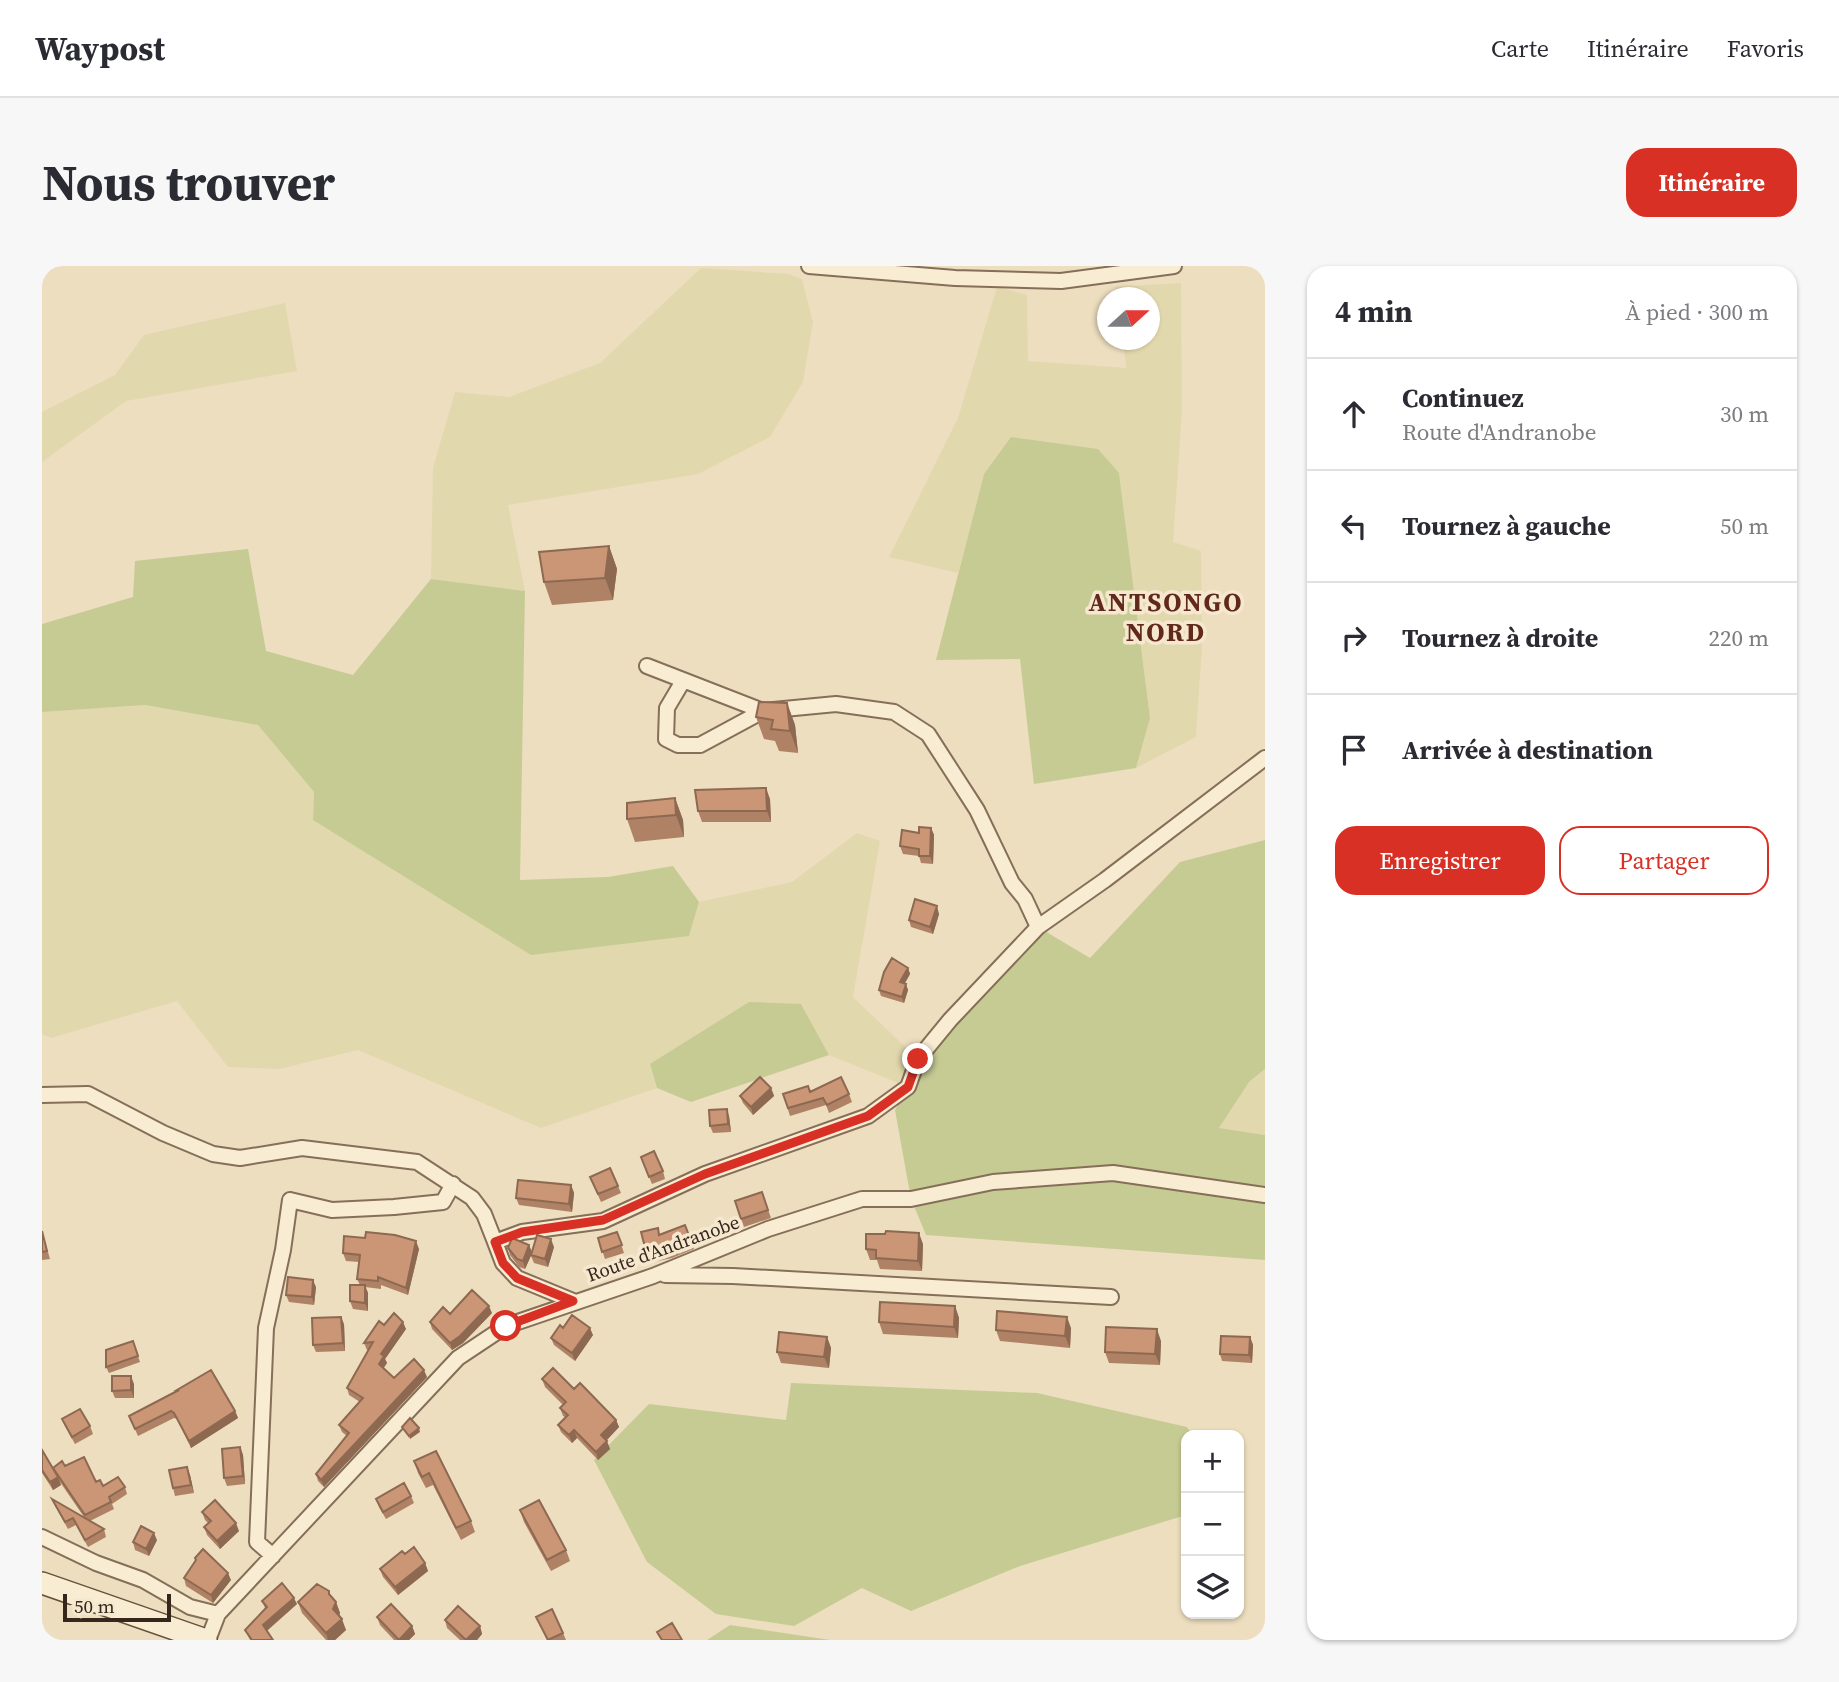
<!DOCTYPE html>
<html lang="fr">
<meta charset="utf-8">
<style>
:root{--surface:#fff;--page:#f7f7f7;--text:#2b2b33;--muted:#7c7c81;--line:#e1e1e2;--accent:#d93025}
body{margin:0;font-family:"Source Serif 4",serif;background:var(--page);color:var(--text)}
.controls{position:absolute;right:21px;bottom:21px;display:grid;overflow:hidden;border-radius:14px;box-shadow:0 2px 5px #0004}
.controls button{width:63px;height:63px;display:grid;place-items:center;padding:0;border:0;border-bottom:2px solid var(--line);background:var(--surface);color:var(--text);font:35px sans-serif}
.compass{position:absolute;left:1055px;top:21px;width:63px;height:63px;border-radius:50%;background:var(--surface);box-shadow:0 2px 5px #0004;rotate:69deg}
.scale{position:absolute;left:21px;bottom:18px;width:108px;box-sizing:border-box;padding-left:7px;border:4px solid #35271c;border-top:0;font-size:19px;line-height:24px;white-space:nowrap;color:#35271c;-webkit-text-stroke:5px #f5e8cf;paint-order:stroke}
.stop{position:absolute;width:21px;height:21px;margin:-16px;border:5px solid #d93025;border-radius:50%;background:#fff}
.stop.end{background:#d93025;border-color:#fff;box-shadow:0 2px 7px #0008}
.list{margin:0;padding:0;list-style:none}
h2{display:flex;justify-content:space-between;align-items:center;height:91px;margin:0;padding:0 28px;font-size:30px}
h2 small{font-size:23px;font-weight:400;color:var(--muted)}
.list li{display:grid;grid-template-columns:46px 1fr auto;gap:21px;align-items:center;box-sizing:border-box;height:112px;padding:0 28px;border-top:2px solid var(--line)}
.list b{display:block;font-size:26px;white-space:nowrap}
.list p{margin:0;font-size:23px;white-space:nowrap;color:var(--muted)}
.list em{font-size:23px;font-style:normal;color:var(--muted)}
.actions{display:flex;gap:14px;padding:21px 28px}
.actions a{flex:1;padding:16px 0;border:2px solid var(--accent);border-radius:21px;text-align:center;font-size:24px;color:var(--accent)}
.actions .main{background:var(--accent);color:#fff}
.icon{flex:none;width:38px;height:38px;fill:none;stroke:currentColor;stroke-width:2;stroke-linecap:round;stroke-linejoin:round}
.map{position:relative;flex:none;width:1223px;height:1374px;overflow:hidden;border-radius:21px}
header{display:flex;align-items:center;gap:42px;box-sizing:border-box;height:98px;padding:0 35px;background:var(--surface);border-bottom:2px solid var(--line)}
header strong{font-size:33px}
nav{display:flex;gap:38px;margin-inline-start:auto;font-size:24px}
.intro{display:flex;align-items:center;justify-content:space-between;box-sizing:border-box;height:168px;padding:0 42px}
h1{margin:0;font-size:49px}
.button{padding:18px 32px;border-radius:21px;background:var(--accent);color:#fff;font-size:24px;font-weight:700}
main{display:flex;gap:42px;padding:0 42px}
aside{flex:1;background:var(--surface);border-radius:21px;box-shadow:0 2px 5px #0004}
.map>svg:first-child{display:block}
.farmland{fill:#e2d8ad}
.green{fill:#c6cb94}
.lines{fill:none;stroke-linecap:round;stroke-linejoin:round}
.street-casing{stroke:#856f58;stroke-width:18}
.secondary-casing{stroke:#67503b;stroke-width:24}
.street{stroke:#f8ecd2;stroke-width:14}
.secondary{stroke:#f8ecd2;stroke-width:21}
.wall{fill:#af8165}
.shaded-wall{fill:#8e6952}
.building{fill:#cb9675;stroke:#8e6952;stroke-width:2}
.route{stroke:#d93025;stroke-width:9}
.labels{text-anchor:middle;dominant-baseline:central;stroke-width:7;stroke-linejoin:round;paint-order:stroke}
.street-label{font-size:19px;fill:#35271c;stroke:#f5e8cf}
.district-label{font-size:26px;font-weight:bold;letter-spacing:2px;fill:#61281c;stroke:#f5e8cf}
</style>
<header>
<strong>Waypost</strong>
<nav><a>Carte</a><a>Itinéraire</a><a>Favoris</a></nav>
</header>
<div class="intro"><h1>Nous trouver</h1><a class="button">Itinéraire</a></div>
<main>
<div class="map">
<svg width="1223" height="1374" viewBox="0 0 1223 1374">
<rect width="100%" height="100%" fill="#eddebf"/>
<path class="farmland" d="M659,2l87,6 14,5 11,43 -10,60 -33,55 -72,37 -190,31 17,86 -94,-12 2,-111 22,-76 54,5 91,-34z
M1139,17l1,128 -9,131 28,9 1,94 -6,92 -60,31 14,-50 -31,-245 -135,1 -26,99 -69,-16 69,-139 39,-131 30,8 1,66 98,7 -3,-28h27v-42l-33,-1 -2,-10z
M243,37l12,68 -171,30 -84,61v-50l73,-37 29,-40z
M103,439l113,20 56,67 -1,28 376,116 10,-34 93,-20 65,-49 23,8 -27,156 65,62 -10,28 -79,-32 -28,-51 -151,60 7,24 -116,40 -183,-78 -79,19 -51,-2 -51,-66 -126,37 -9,-4v-322z
M1223,803v66l-46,-7 30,-46z"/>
<path class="green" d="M969,171l87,12 21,24 31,245 -14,50 -102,16 -14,-125 -84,1 48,-186z
M206,283l18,102 87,24 78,-96 94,12 -5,289 88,-3 65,-11 26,36 -10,34 -158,19 -218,-135 1,-28 -56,-67 -113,-20 -103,7v-88l91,-27 2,-36z
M1223,574v229l-16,13 -30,46 46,7v125l-339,-25 -15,-36 -16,-89 13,-23 10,-28 120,-132 52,31 90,-96z
M707,736l52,2 28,51 -138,47 -34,-14 -7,-24z
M749,1117l246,10 150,34 5,8h-6v80l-166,51 -109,45 -49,-23 -68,38 -78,-12 -69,-52 -53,-102 55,-56 137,16z
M688,1359l100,15h-123z"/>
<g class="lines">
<g class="street-casing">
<path id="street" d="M767,0l146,12 106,3 113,-15
M605,400l116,45
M641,415l-16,27 -1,31 12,6h22l63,-34 73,-7 58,8 34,22 49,76 35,73 13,16 13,28
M0,829l46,-1 75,39 50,21 27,4 62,-10 115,14 55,36 12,16 11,28
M623,1009l68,1 378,21
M531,1035l-56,-23 -14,-15 -8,-21 27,-10 81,-11 102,-47 163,-58 40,-29 10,-28 32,-39 88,-93 67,-47 160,-122
M0,1271l54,26 47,17 47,27 28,7
M231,1290l-16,-14 9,-214 17,-78 7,-50 42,10 62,-3 49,-5 10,-18
M166,1374l10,-26 240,-256 48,-32 147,-50 115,-47 94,-30h49l82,-17 120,-9 152,22"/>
</g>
<g class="secondary-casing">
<path id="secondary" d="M0,1317l164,57"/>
</g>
<use href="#street" class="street"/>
<use href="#secondary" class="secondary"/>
</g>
<path class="wall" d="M567,280l8,23 -4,31 -61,5 -8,-23z
M745,437l8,22 3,28 -19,-2 -4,-10 -11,-2 -8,-22z
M633,532l8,22 1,17 -49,5 -8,-23z
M728,533l1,23h-69l-4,-11z
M889,562l3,7 -1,29 -12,-1 -2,-7 -16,-2 -3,-8 19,-13z
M897,648l-6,20 -22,-7 -2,-7z
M866,702l2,6 -5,9 3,7 -4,13 -23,-7 -2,-6z
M729,822l3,8 -21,19 -10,-12 -3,-7z
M768,826l39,2 3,8 -23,11 -3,-8 -36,11 -7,-22z
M687,850l2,16 -18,1 -3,-7z
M599,891l22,14 2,8 -13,5z
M548,911l28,9 3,7 -20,9z
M529,919l3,8 -2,19 -53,-7 -3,-7z
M720,926l9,26 -27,9 -9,-26z
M643,959l9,24 -22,9 -23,5 -2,-8 13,-20z
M0,965l8,28 -8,1z
M575,966l7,21 -19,6 -7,-21z
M881,978l-1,27 -42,-2 -3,-9h-7l-4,-11z
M487,979l3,7 22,-5 -6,20 -14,-4 -3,-7 -6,13 -6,-2 -9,-12 -2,-7z
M377,983l-11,46 -27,-10v4l-16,-2 3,6v18l-15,-2 -3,-8 10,-16 -3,-6 2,-17 -13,-1 -3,-8z
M274,1021l-2,18 -25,-3 -3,-7z
M913,1040l4,12 -1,20 -75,-4 -4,-12z
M450,1047l-29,30 -11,7 -20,-21 -2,-7 20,-8z
M302,1058l1,27 -29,1 -3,-7z
M342,1059l22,4 -21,30 2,4 -4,5 11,10 33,-1 -103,110 -6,-6 -2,-7 31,-38 -5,-4 -3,-7 21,-23 -11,-7 -2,-7 22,-38h-2l-3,-7z
M521,1062l30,7 -18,26 -21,-16 -3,-7z
M1029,1062l-1,20 -70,-7 -4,-11z
M785,1071l4,11 -2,20 -48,-5 -4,-11z
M1208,1071l3,8 -1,18 -30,-2 -2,-7z
M91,1075l7,21 -31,11 -3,-6z
M1119,1075l-1,24 -51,-2 -4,-11z
M500,1113l32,10 42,31 3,7 -13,14 4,8 -12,11 -21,-22 -5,5 -11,-11 -3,-7 7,-8 -2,-1 -3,-8 3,-3 -18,-18z
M92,1118v14h-19l-3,-7z
M135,1125l58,20 3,7 -47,30 -14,-29 -3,-1 -36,18 -9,-20z
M20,1153l28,7 3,8 -18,10 -10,-18z
M198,1181l3,8 2,29 -18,2 -3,-8z
M0,1184l11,18 12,-2 38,20 22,1 2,7 -15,10 2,5 -24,12 14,8 2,8 -18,10 -12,-22 -8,4 -13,-23 -3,-7 32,18 -24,-35 1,3 -8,5 -11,-17z
M394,1185l35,70 4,11 -14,8 -28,-55 -7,3 -8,-15 -4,-12z
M148,1209l4,18 -19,3 -2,-8z
M369,1230l3,7 -28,16 -7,-12 -3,-8z
M478,1244l46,40 4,11 -19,10 -27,-49z
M160,1246l37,19 -19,18 -13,-14 -3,-8 4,-4 -3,-3z
M115,1274l-8,16 -14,-6 -2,-8z
M363,1288l20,9 3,8 -30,24 -15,-18 -3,-8z
M153,1292l36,22 -18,23 -27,-17 -2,-8 12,-17z
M287,1325l2,6 5,5 4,11 -1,3 7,14 -11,10h-9l-24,-27 -4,-11z
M220,1335l35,3 -30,27 6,9h-23l-5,-10 20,-22z
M335,1351l35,9 3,8 -6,6h-15l-14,-15z
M494,1351l27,16 3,7h-19z
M403,1354l35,6 2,8 -5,6h-17l-13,-12z"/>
<path class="shaded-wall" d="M567,280l8,23 -4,31 -8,-22z
M745,437l8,22 3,28 -8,-22z
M724,522l4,11 1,23 -4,-11z
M633,532l8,22 1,17 -8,-22z
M889,562l3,7 -1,29 -3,-8z
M895,640l2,8 -6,20 -3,-7z
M866,702l2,6 -8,14 -2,-6z
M864,718l2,6 -4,13 -2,-6z
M729,822l3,8 -21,19 -2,-8z
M685,843l2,7 2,16 -3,-8z
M529,919l3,8 -2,19 -3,-8z
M877,967l4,11 -1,27 -4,-10z
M509,973l3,8 -6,20 -3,-8z
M374,975l3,8 -11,46 -2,-7z
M487,979l3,8 -7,16 -2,-8z
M271,1014l3,7 -2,18 -2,-8z
M323,1019l3,8v18l-3,-8z
M447,1040l3,7 -29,30 -11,7 -2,-7z
M913,1040l4,12 -1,20 -4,-11z
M299,1051l3,7 1,27 -2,-8z
M1025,1051l4,11 -1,20 -5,-12z
M361,1056l3,7 -21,30 2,4 -6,9 -2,-8 2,-10z
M548,1062l3,7 -18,26 -3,-8z
M1115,1063l4,12 -1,24 -5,-11z
M785,1071l4,11 -2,20 -5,-11z
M1208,1071l3,8 -1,18 -3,-8z
M382,1104l3,7 -103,110 -3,-7z
M89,1110l3,8v14l-3,-8z
M193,1145l3,7 -47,30 -2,-7z
M574,1154l3,7 -15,16 -3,-8z
M377,1162l1,4 -10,7 -1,-3z
M532,1164l3,8 -5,5 -3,-8z
M565,1175l3,8 -12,11 -2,-8z
M198,1181l3,8 2,29 -2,-8z
M145,1201l3,8 4,18 -3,-8z
M16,1211l3,8 -8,5 -3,-8z
M194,1257l3,8 -19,18 -3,-8z
M112,1267l3,7 -8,16 -3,-7z
M383,1297l3,8 -30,24 -3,-8z
M186,1307l3,7 -18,23 -2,-8z
M252,1332l3,6 -32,28 -2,-7z
M294,1336l4,11 -3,7 -4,-11z
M300,1353l4,11 -11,10h-7l-2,-7z
M370,1360l3,8 -6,6h-10z
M438,1360l2,8 -5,6h-11z"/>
<path class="building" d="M567,280l-4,32 -61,4 -5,-30z
M717,436l28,1 3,28 -19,-2 2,-9 -17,-3z
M724,522l1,23h-69l-3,-21z
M633,532l1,17 -49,4v-16z
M877,561l12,1 -1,28h-11v-7l-19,-3 2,-16 17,3z
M873,633l22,7 -7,21 -21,-7z
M850,692l16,10 -8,14 6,2 -4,13 -23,-7 5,-18z
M718,811l11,11 -20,19 -11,-11z
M799,811l8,17 -22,11 -4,-7 -35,10 -5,-14 25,-8 2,6z
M685,843l1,15 -18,2 -1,-16z
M612,885l9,20 -14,6 -8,-20z
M568,902l8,18 -20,8 -8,-17z
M476,914l53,5 -2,19 -53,-6z
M720,926l6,18 -27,9 -6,-18z
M643,959l6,16 -22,9 -22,5 -6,-23 17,-4 1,7z
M0,965l5,20 -5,1z
M844,965l33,2 -1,28 -42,-3v-8l-10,-1v-15h19z
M324,966l29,3 21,6 -10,47 -28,-11v4l-21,-2 3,-24 -17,-2 1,-17 21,2z
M575,966l5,13 -20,7 -4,-14z
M495,969l14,4 -6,20 -14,-4z
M470,972l17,7 -6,16 -6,-2 -9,-11z
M246,1011l25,3 -1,17 -26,-2z
M308,1019h15v18l-15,-2z
M430,1024l17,16 -29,30 -10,7 -20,-21 13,-15 7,7z
M838,1036l75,4 -1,21 -75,-5z
M955,1045l70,6 -2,19 -69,-6z
M352,1047l9,9 -22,32 3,2 -5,8 15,14 20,-19 10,11 -103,110 -5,-6 33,-41 -10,-8 24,-27 -16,-10 26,-46 -9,1 15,-22 5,4z
M530,1049l18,13 -18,25 -21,-15 9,-13 3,3z
M299,1051l2,26 -30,2 -1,-27z
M1064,1061l51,2 -2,25 -50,-2z
M737,1066l48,5 -3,20 -47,-5z
M1179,1070l29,1 -1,18 -29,-1z
M91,1075l5,15 -32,11v-17z
M511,1102l21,21 6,-6 36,37 -15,15 6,6 -11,11 -22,-22 -5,5 -11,-10 10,-10 -8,-7 6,-6 -24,-23z
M169,1104l24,41 -46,30 -15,-28 -3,-2 -36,18 -6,-13 50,-26h-2z
M70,1110h19v14l-19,1z
M38,1143l10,17 -18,11 -10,-18z
M368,1152l9,10 -10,8 -7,-9z
M198,1181l3,29 -19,2 -2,-29z
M0,1184l16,27 -8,5 -8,-12z
M394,1185l35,70 -15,7 -27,-55 -7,4 -8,-16z
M42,1191l12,25 4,-2 3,6 15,-9 7,10 -16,10 2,5 -26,13 -32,-47 9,-7 3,5z
M145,1201l4,18 -18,3 -4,-18z
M362,1217l7,13 -28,16 -7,-13z
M10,1233l52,30 -19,11 -12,-22 -8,4z
M173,1234l21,23 -19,18 -13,-14 7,-6 -9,-9z
M497,1234l27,50 -19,10 -27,-50z
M99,1260l13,7 -8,16 -13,-7z
M372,1281l11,16 -30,24 -15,-18 22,-18 3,3z
M161,1283l25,24 -17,22 -27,-17 12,-18 -1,-2z
M240,1317l12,15 -31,27 10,15h-21l-7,-10 22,-23 -5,-6z
M275,1318l12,7v3l7,8 -3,7 9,10 -16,14 -28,-31z
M349,1338l21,22 -13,14 -22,-23z
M416,1340l22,20 -14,14 -21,-20z
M510,1343l11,24 -15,7 -12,-23z
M630,1357l10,17h-20l-5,-8z"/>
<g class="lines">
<path class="route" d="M464,1060l67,-25 -56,-23 -14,-15 -8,-21 27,-10 81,-12 102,-46 163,-58 40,-29 10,-28"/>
</g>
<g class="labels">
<g class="street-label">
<text transform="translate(621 982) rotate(-20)">Route d'Andranobe</text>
</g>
<g class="district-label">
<text x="1124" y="336">ANTSONGO<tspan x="1124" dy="30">NORD</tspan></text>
</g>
</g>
</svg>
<div class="controls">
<button>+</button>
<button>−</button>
<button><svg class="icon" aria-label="layers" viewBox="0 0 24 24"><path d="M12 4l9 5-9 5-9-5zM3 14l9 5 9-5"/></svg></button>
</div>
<svg class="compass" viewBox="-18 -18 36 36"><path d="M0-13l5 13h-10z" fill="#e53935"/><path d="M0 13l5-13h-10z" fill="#7c7c81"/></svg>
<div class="scale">50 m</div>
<div class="stop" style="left:464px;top:1060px"></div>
<div class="stop end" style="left:876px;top:793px"></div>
</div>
<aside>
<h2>4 min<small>À pied · 300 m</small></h2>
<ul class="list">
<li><svg class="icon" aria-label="ahead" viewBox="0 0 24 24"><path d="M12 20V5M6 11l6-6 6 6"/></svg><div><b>Continuez</b><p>Route d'Andranobe</p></div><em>30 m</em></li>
<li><svg class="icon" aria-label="left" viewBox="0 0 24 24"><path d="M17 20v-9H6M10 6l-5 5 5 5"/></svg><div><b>Tournez à gauche</b></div><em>50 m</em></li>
<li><svg class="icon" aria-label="right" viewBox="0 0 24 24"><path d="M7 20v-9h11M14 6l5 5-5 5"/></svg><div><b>Tournez à droite</b></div><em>220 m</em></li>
<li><svg class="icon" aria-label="arrive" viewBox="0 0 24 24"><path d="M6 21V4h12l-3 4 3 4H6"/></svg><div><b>Arrivée à destination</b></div></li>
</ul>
<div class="actions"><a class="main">Enregistrer</a><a>Partager</a></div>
</aside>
</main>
